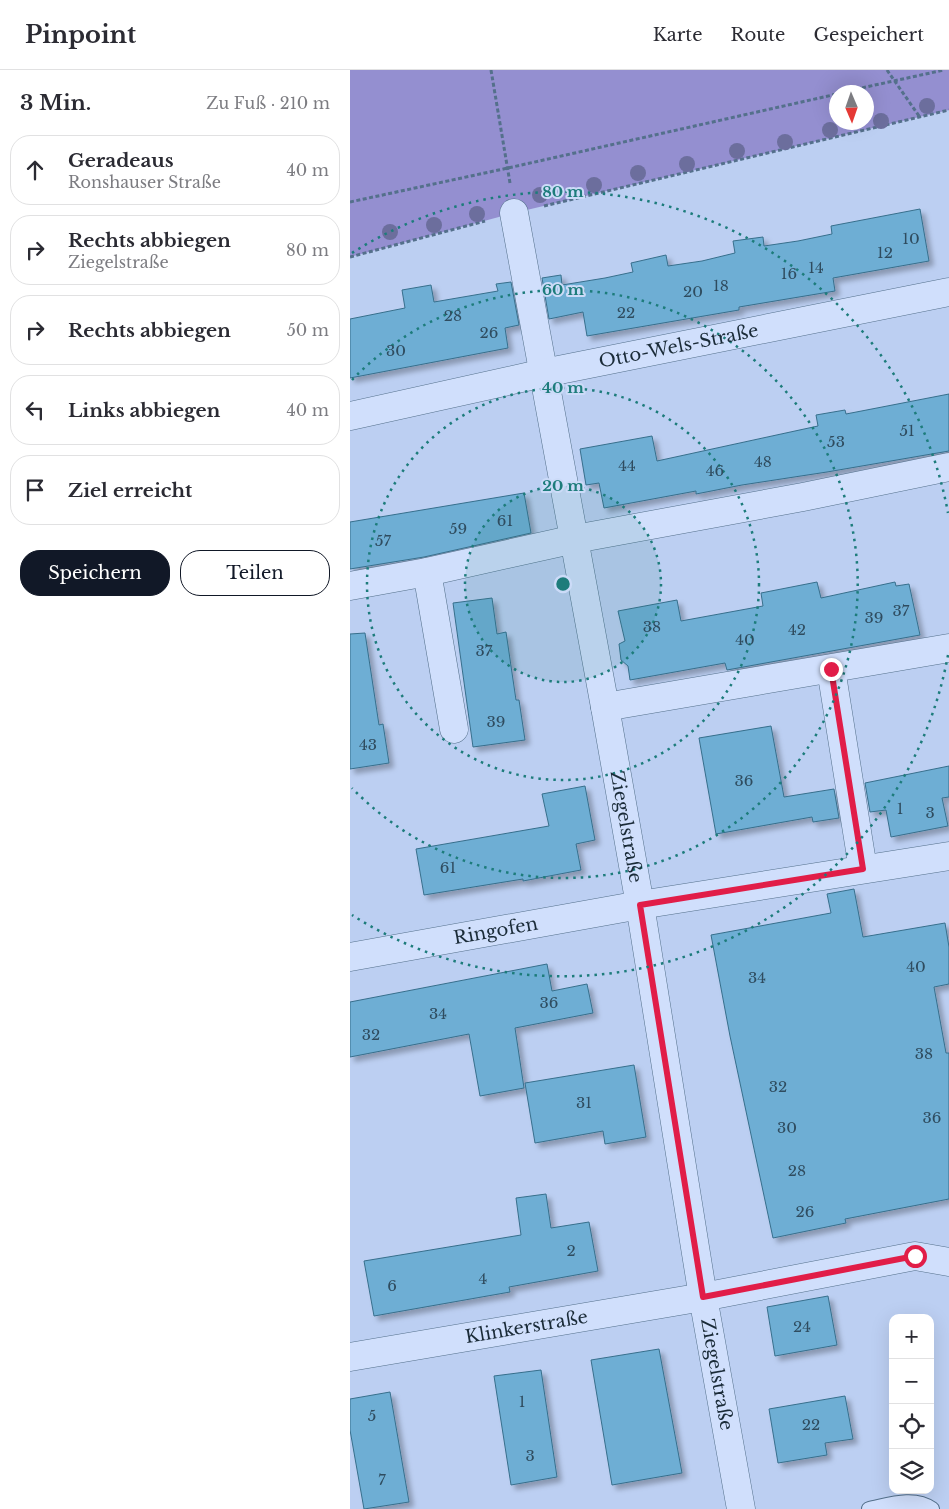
<!DOCTYPE html>
<html lang="de">
<meta charset="utf-8">
<style>
:root{--surface:#fff;--page:#f2f2f3;--text:#2b2b33;--muted:#7c7c81;--line:#e1e1e2;--accent:#111827}
body{margin:0;font-family:"Libre Baskerville",serif;background:var(--page);color:var(--text)}
.controls{position:absolute;right:15px;bottom:15px;display:grid;overflow:hidden;border-radius:10px;box-shadow:0 5px 20px #0002}
.controls button{width:45px;height:45px;display:grid;place-items:center;padding:0;border:0;border-bottom:1px solid var(--line);background:var(--surface);color:var(--text);font:25px sans-serif}
.compass{position:absolute;left:479px;top:15px;width:45px;height:45px;border-radius:50%;background:var(--surface);box-shadow:0 5px 20px #0002;rotate:178deg}
.stop{position:absolute;width:15px;height:15px;margin:-11px;border:4px solid #e11d48;border-radius:50%;background:#fff}
.stop.end{background:#e11d48;border-color:#fff;box-shadow:0 1px 5px #0008}
.list{margin:0;padding:0;list-style:none}
h2{display:flex;justify-content:space-between;align-items:center;height:65px;margin:0;padding:0 20px;font-size:21px}
h2 small{font-size:16px;font-weight:400;color:var(--muted)}
.list li{display:grid;grid-template-columns:32px 1fr auto;gap:15px;align-items:center;box-sizing:border-box;height:70px;margin:0 10px 10px;padding:0 10px;border:1px solid var(--line);border-radius:20px}
.list b{display:block;font-size:19px;white-space:nowrap}
.list p{margin:0;font-size:16px;white-space:nowrap;color:var(--muted)}
.list em{font-size:16px;font-style:normal;color:var(--muted)}
.actions{display:flex;gap:10px;padding:15px 20px}
.actions a{flex:1;padding:11px 0;border:1px solid var(--accent);border-radius:20px;text-align:center;font-size:18px;color:var(--accent)}
.actions .main{background:var(--accent);color:#fff}
.icon{flex:none;width:28px;height:28px;fill:none;stroke:currentColor;stroke-width:2;stroke-linecap:round;stroke-linejoin:round}
.map{position:relative;flex:none;width:599px;height:1439px;overflow:hidden}
header{display:flex;align-items:center;gap:30px;box-sizing:border-box;height:70px;padding:0 25px;background:var(--surface);border-bottom:1px solid var(--line)}
header strong{font-size:24px}
nav{display:flex;gap:28px;margin-inline-start:auto;font-size:18px}
main{display:flex}
aside{flex:1;background:var(--surface)}
.map>svg:first-child{display:block}
.green{fill:#948fd0;fill-rule:evenodd}
.building{fill:#6eaed4;stroke:#376f8c;filter:url(#shadow)}
.lines{fill:none;stroke-linecap:round;stroke-linejoin:round}
.service-casing{stroke:#54708b;stroke-width:16}
.minor-casing{stroke:#54708b;stroke-width:29}
.path{stroke:#54708b;stroke-width:3;stroke-dasharray:4 2.5;stroke-linecap:butt}
.service{stroke:#d0dffc;stroke-width:14}
.minor{stroke:#d0dffc;stroke-width:28}
.tree{fill:#6c6e9d}
.route{stroke:#e11d48;stroke-width:6}
.ring{fill:none;stroke:#1d7c7b;stroke-width:2.5;stroke-dasharray:2.5 5}
.labels{text-anchor:middle;dominant-baseline:central;stroke-width:4;stroke-linejoin:round;paint-order:stroke}
.number-label{font-size:15px;fill:#2f4c5f}
.street-label{font-size:18px;fill:#1a2b38;stroke:#ccdbf8}
.centre{fill:#1d7c7b;stroke:#ccdbf8;stroke-width:2.5}
.ring-label{font-size:15px;text-anchor:middle;font-weight:bold;fill:#1d7c7b;stroke:#ccdbf8;stroke-width:4;stroke-linejoin:round;paint-order:stroke}
</style>
<header>
<strong>Pinpoint</strong>
<nav><a>Karte</a><a>Route</a><a>Gespeichert</a></nav>
</header>
<main>
<aside>
<h2>3 Min.<small>Zu Fuß · 210 m</small></h2>
<ul class="list">
<li><svg class="icon" aria-label="ahead" viewBox="0 0 24 24"><path d="M12 20V5M6 11l6-6 6 6"/></svg><div><b>Geradeaus</b><p>Ronshauser Straße</p></div><em>40 m</em></li>
<li><svg class="icon" aria-label="right" viewBox="0 0 24 24"><path d="M7 20v-9h11M14 6l5 5-5 5"/></svg><div><b>Rechts abbiegen</b><p>Ziegelstraße</p></div><em>80 m</em></li>
<li><svg class="icon" aria-label="right" viewBox="0 0 24 24"><path d="M7 20v-9h11M14 6l5 5-5 5"/></svg><div><b>Rechts abbiegen</b></div><em>50 m</em></li>
<li><svg class="icon" aria-label="left" viewBox="0 0 24 24"><path d="M17 20v-9H6M10 6l-5 5 5 5"/></svg><div><b>Links abbiegen</b></div><em>40 m</em></li>
<li><svg class="icon" aria-label="arrive" viewBox="0 0 24 24"><path d="M6 21V4h12l-3 4 3 4H6"/></svg><div><b>Ziel erreicht</b></div></li>
</ul>
<div class="actions"><a class="main">Speichern</a><a>Teilen</a></div>
</aside>
<div class="map">
<svg width="599" height="1439" viewBox="0 0 599 1439">
<defs>
<filter id="shadow"><feDropShadow dx="4.5" dy="4.5" stdDeviation="2.5" flood-color="#0004"/></filter>
</defs>
<rect width="100%" height="100%" fill="#bccff2"/>
<path class="green" d="M0,0h599v40l-435,103 -164,44zM487,22h29v30h-29z"/>
<path class="building" d="M570,139l9,52 -96,17 2,13 -96,16v3l-152,26 -4,-24 -34,7 -7,-41 19,-3 1,10 43,-7 28,-6 -2,-9 35,-8 2,11 34,-5 33,-8 -2,-12 30,-4 1,9 34,-5 34,-7 -1,-8z
M161,212l8,43 -14,3 3,20 -158,30v-59l55,-11 -3,-18 29,-5 3,17 64,-11 -2,-7z
M599,324v57l-122,21 -85,13 -46,9v-3l-92,17 -5,-25 -13,2 -6,-36 72,-13 5,25 161,-35 -2,-11 29,-5 1,4z
M174,423l7,40 -107,24 -74,12v-47z
M467,512l4,16 74,-16 1,4 13,-2 11,51 -193,35 -2,-7 -95,17 -2,-14 -7,-6 -2,-16 6,-3 -7,-30 59,-11 4,21 82,-15 -2,-13z
M142,528l5,36 9,-2 10,68h3l6,40 -52,7 -20,-144z
M15,563l14,92 4,-1 6,39 -39,6v-135z
M421,656l13,71 50,-8 5,29 -26,4 -1,-5 -96,17 -17,-96z
M599,696v31l-7,1 6,28 -57,11 -5,-27 -16,2 -5,-29z
M235,716l10,54 -19,4 5,26 -58,11v-2l-99,16 -8,-46 133,-23 -7,-32z
M504,819l9,48 82,-14 4,24v37l-15,3 12,66h3v146l-104,20 1,4 -73,15 -43,-202 -19,-101 120,-22 -4,-19z
M197,894l5,27 35,-7 6,29 -78,15 9,60 -44,8 -11,-62 -119,23v-55z
M284,995l12,72 -41,7 -2,-13 -68,12 -10,-60z
M196,1124l5,34 38,-6 9,49 -89,16 1,5 -136,24 -10,-55 157,-26 -5,-37z
M478,1226l9,49 -62,11 -8,-49z
M309,1279l23,124 -70,12 -21,-125z
M191,1300l16,107 -46,8 -17,-109z
M40,1322l19,110 -45,7 -14,-79v-31z
M495,1326l8,43 -28,4 2,12 -49,8 -9,-54z"/>
<g class="lines">
<g class="service-casing">
<path id="service" d="M519,1439c20,-4 45,-13 63,0"/>
</g>
<g class="minor-casing">
<g id="minor">
<path id="s1" d="M164,143l91,494 35,198 63,392 38,212"/>
<path id="s2" d="M0,346l194,-43 405,-81"/>
<path d="M77,502l27,157"/>
<path d="M0,516l77,-14 148,-33 228,-42 146,-30"/>
<path d="M481,599l32,200"/>
<path d="M255,637l344,-59"/>
<path id="s3" d="M0,887l290,-52 309,-49"/>
<path id="s4" d="M0,1287l353,-60 212,-41 34,6"/>
</g>
</g>
<path class="path" d="M141,0l19,113
M537,0l32,46
M493,22l101,-22
M0,132l158,-34 329,-74
M194,136l405,-96
M0,187l135,-36"/>
<use href="#service" class="service"/>
<use href="#minor" class="minor"/>
</g>
<g class="tree">
<circle cx="577" cy="36" r="8"/>
<circle cx="531" cy="51" r="8"/>
<circle cx="480" cy="60" r="8"/>
<circle cx="435" cy="72" r="8"/>
<circle cx="387" cy="81" r="8"/>
<circle cx="337" cy="94" r="8"/>
<circle cx="288" cy="103" r="8"/>
<circle cx="244" cy="115" r="8"/>
<circle cx="190" cy="125" r="8"/>
<circle cx="127" cy="144" r="8"/>
<circle cx="84" cy="155" r="8"/>
<circle cx="40" cy="162" r="8"/>
</g>
<g class="lines">
<path class="route" d="M481,599l32,200 -223,36 63,392 212,-41"/>
</g>
<circle cx="213" cy="514" r="98" fill="#1d7c7b" fill-opacity=".12"/>
<g class="ring">
<circle cx="213" cy="514" r="98"/>
<circle cx="213" cy="514" r="196"/>
<path d="M2 310A294 294 0 1 1 2 718"/>
<path d="M598 585A392 392 0 0 1 2 845M2 183A392 392 0 0 1 598 443"/>
</g>
<g class="labels">
<g class="number-label">
<text x="561" y="168">10</text>
<text x="535" y="182">12</text>
<text x="466" y="197">14</text>
<text x="439" y="203">16</text>
<text x="371" y="215">18</text>
<text x="343" y="221">20</text>
<text x="276" y="242">22</text>
<text x="103" y="245">28</text>
<text x="139" y="262">26</text>
<text x="46" y="280">30</text>
<text x="557" y="360">51</text>
<text x="486" y="371">53</text>
<text x="413" y="391">48</text>
<text x="277" y="395">44</text>
<text x="365" y="400">46</text>
<text x="155" y="450">61</text>
<text x="108" y="458">59</text>
<text x="33" y="470">57</text>
<text x="551" y="540">37</text>
<text x="524" y="547">39</text>
<text x="302" y="556">38</text>
<text x="447" y="559">42</text>
<text x="395" y="569">40</text>
<text x="134" y="580">37</text>
<text x="146" y="651">39</text>
<text x="18" y="674">43</text>
<text x="394" y="710">36</text>
<text x="550" y="738">1</text>
<text x="580" y="742">3</text>
<text x="98" y="797">61</text>
<text x="566" y="896">40</text>
<text x="407" y="907">34</text>
<text x="199" y="932">36</text>
<text x="88" y="943">34</text>
<text x="21" y="964">32</text>
<text x="574" y="983">38</text>
<text x="428" y="1016">32</text>
<text x="234" y="1032">31</text>
<text x="582" y="1047">36</text>
<text x="437" y="1057">30</text>
<text x="447" y="1100">28</text>
<text x="455" y="1141">26</text>
<text x="221" y="1180">2</text>
<text x="133" y="1208">4</text>
<text x="42" y="1215">6</text>
<text x="452" y="1256">24</text>
<text x="172" y="1331">1</text>
<text x="22" y="1345">5</text>
<text x="461" y="1354">22</text>
<text x="180" y="1385">3</text>
<text x="32" y="1409">7</text>
</g>
<g class="street-label">
<text stroke="none"><textPath href="#s2" startOffset="336">Otto-Wels-Straße</textPath></text>
<text stroke="none"><textPath href="#s1" startOffset="624">Ziegelstraße</textPath></text>
<text stroke="none"><textPath href="#s3" startOffset="148">Ringofen</textPath></text>
<text stroke="none"><textPath href="#s4" startOffset="179">Klinkerstraße</textPath></text>
<text stroke="none"><textPath href="#s1" startOffset="1179">Ziegelstraße</textPath></text>
</g>
</g>
<circle cx="213" cy="514" r="8" class="centre"/>
<g class="ring-label">
<text x="213" y="127">80 m</text>
<text x="213" y="225">60 m</text>
<text x="213" y="323">40 m</text>
<text x="213" y="421">20 m</text>
</g>
</svg>
<div class="controls">
<button>+</button>
<button>−</button>
<button><svg class="icon" aria-label="locate" viewBox="0 0 24 24"><circle cx="12" cy="12" r="6"/><path d="M12 2v4M12 18v4M2 12h4M18 12h4"/></svg></button>
<button><svg class="icon" aria-label="layers" viewBox="0 0 24 24"><path d="M12 4l9 5-9 5-9-5zM3 14l9 5 9-5"/></svg></button>
</div>
<svg class="compass" viewBox="-18 -18 36 36"><path d="M0-13l5 13h-10z" fill="#e53935"/><path d="M0 13l5-13h-10z" fill="#7c7c81"/></svg>
<div class="stop" style="left:565px;top:1186px"></div>
<div class="stop end" style="left:481px;top:599px"></div>
</div>
</main>
